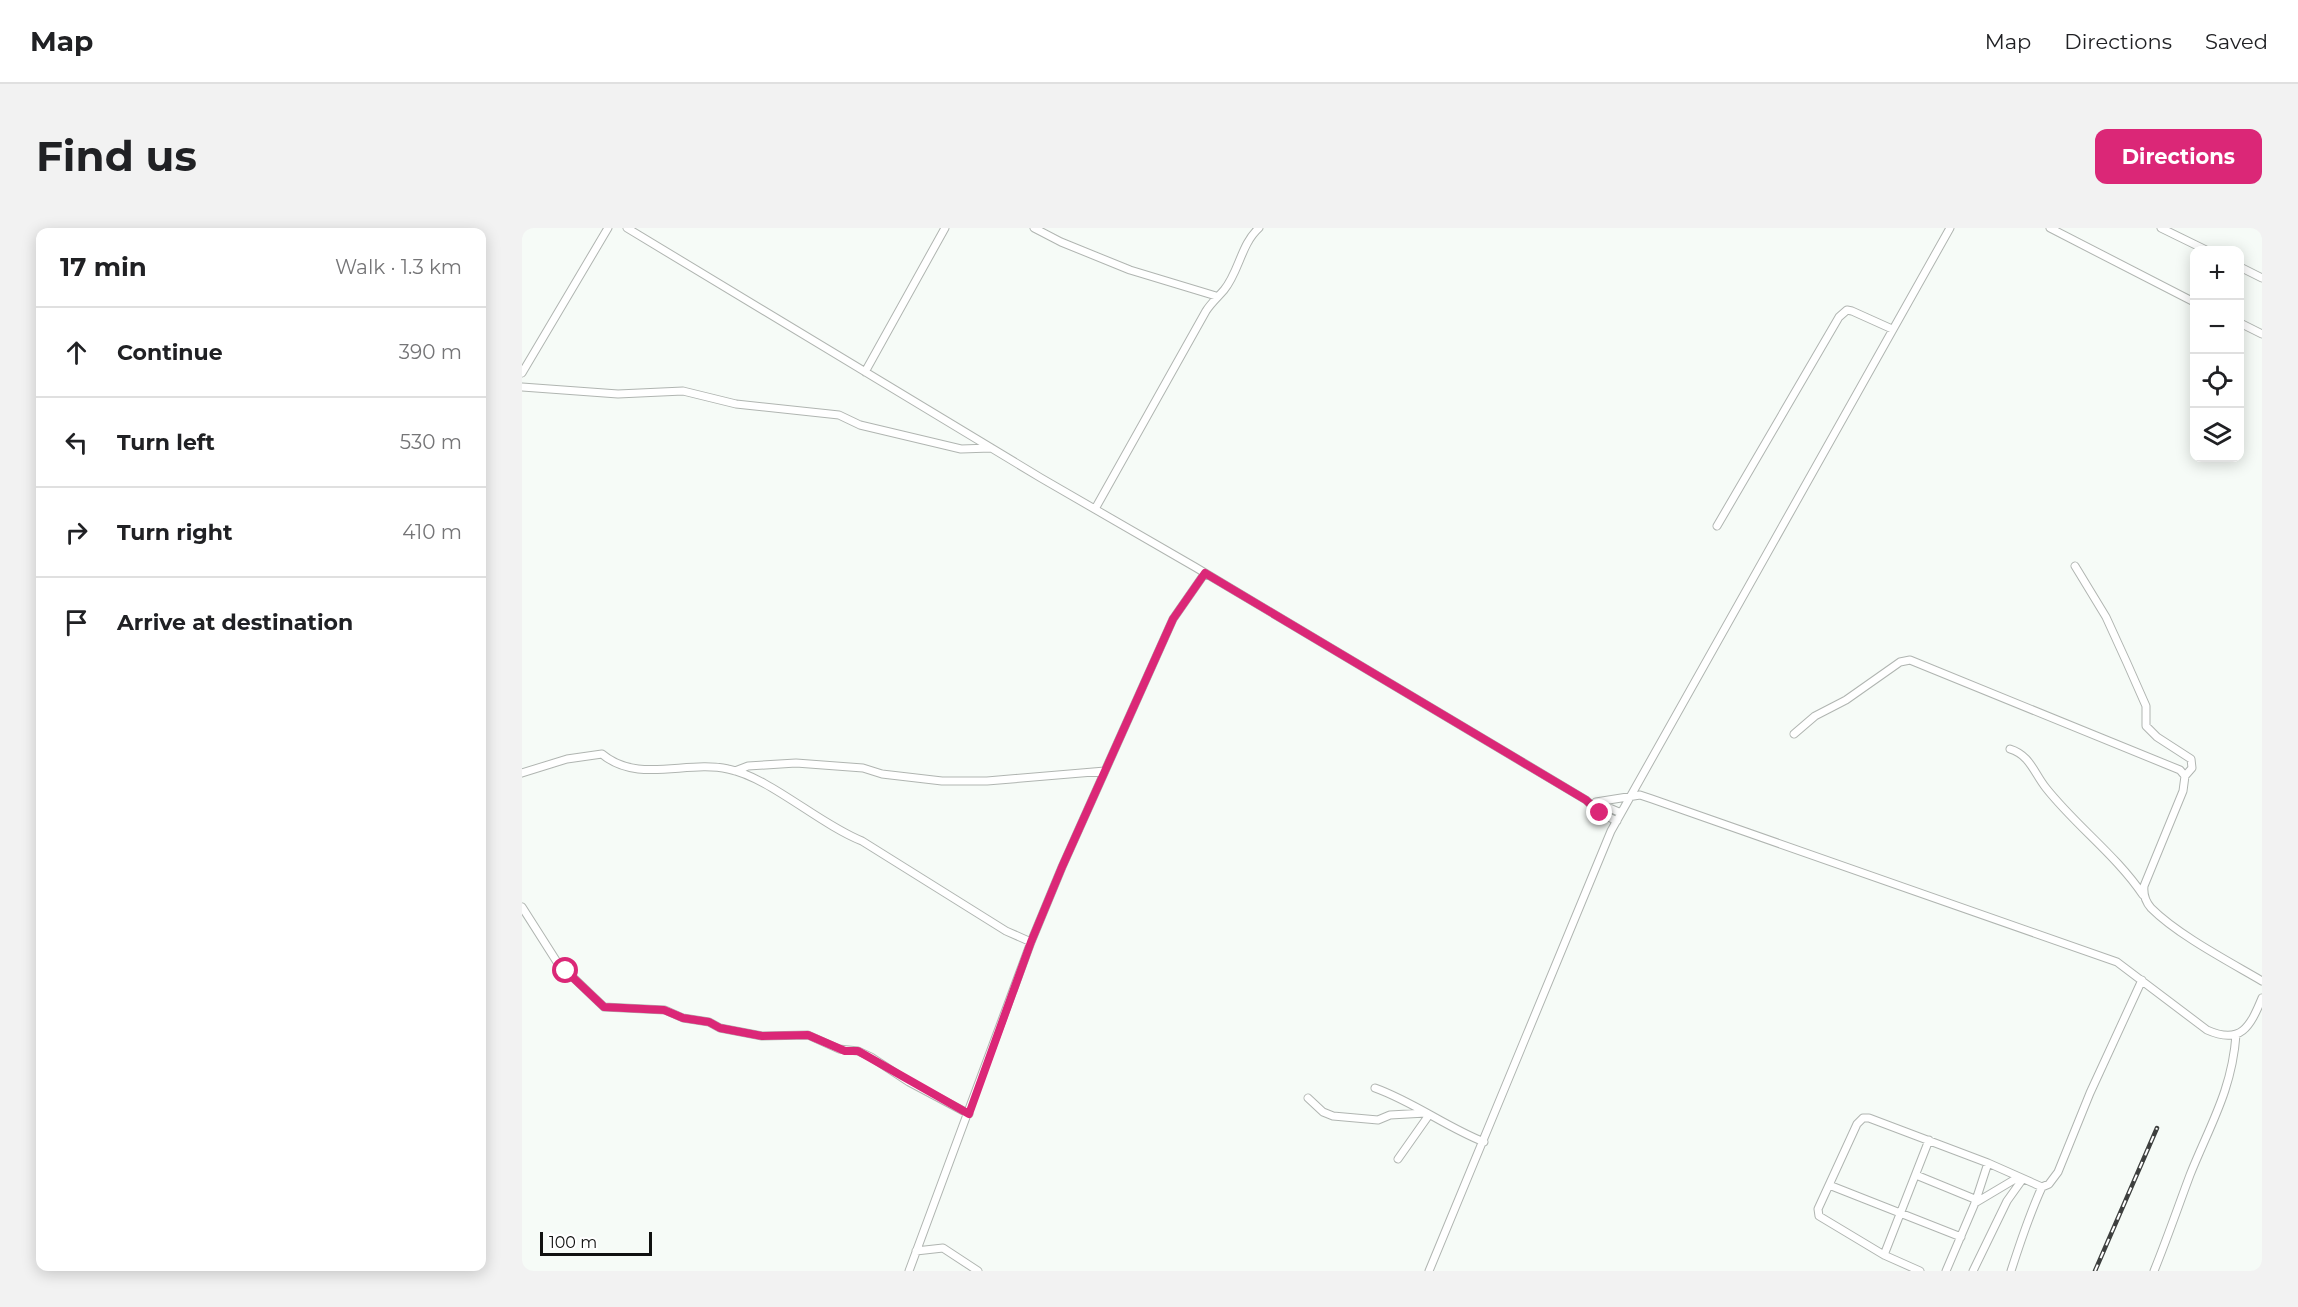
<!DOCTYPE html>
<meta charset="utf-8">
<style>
:root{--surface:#fff;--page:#f2f2f2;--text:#202124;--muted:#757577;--line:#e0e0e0;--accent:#db2777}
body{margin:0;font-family:Montserrat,sans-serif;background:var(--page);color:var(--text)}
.controls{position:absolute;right:18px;top:18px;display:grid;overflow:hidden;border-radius:12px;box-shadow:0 3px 15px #0003}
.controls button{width:54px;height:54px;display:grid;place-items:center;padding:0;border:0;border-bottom:2px solid var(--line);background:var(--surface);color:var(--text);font:30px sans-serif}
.scale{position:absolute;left:18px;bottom:15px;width:112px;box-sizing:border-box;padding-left:6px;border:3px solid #101110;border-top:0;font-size:16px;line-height:21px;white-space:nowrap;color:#101110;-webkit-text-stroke:4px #fff;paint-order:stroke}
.stop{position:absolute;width:18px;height:18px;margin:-14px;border:4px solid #db2777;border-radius:50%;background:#fff}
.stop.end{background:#db2777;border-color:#fff;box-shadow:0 2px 6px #0008}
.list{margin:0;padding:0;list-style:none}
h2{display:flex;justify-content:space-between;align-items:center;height:78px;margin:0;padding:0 24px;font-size:26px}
h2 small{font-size:20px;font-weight:400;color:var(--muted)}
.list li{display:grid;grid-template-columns:39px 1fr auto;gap:18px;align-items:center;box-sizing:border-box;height:90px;padding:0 24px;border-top:2px solid var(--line)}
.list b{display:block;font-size:22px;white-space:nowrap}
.list em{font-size:20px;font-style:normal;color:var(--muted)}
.icon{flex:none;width:33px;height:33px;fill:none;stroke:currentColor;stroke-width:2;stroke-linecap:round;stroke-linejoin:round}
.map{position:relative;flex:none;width:1740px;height:1043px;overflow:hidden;border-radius:12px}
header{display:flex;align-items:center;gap:36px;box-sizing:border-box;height:84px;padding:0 30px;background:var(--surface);border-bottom:2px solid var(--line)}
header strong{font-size:28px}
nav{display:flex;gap:33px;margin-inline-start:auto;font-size:21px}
.intro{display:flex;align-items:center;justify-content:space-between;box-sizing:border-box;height:144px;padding:0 36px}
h1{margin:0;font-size:42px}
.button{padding:15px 27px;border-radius:12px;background:var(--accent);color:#fff;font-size:21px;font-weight:700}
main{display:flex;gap:36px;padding:0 36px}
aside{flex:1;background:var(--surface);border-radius:12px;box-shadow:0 3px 15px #0003}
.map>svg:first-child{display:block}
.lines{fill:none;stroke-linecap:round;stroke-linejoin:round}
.street-casing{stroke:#b0b5b1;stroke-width:9}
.street{stroke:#fff;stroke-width:7}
.rail-casing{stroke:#3e403f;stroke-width:4.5}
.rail{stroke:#fff;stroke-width:2;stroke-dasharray:7;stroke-linecap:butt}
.route{stroke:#db2777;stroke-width:8}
</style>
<header>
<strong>Map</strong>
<nav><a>Map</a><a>Directions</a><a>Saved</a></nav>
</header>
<div class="intro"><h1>Find us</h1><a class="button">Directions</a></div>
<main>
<aside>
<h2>17 min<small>Walk · 1.3 km</small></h2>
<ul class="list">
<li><svg class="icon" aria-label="ahead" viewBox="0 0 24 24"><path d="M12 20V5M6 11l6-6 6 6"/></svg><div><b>Continue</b></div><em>390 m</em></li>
<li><svg class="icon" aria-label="left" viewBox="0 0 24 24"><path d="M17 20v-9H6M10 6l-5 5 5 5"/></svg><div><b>Turn left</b></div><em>530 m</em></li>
<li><svg class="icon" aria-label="right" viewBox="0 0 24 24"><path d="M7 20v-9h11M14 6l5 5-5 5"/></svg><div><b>Turn right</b></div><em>410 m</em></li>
<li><svg class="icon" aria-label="arrive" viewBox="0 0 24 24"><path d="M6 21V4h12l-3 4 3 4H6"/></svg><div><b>Arrive at destination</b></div></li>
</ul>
</aside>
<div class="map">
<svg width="1740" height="1043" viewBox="0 0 1740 1043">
<rect width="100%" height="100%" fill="#f6fbf7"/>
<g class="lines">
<g class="street-casing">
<path id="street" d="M105,0l414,250 154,89 391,233 14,13 17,8
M512,0l27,14 69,28 86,26
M1528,0l144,74
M1639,0l45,22
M1718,39l22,11
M1718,95l22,11
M343,144l80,-144
M0,145l86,-145
M0,159l96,7 65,-3 53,13 103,11 21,10 101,24 30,-1
M573,281l111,-198c5,-8 12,-14 18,-21 15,-18 17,-46 35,-62
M1195,298l122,-209 8,-7 5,1 40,18
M1553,338l31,51 21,46 19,43v20l11,11 34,22 1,9 -7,8
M1272,506l21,-18 31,-16 54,-38 10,-2 270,110 5,6 -2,15 -39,95c-1,9 1,15 7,22 27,27 77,53 111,73
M1488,521c20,6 24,24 36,39 30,38 70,67 97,107
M213,543l13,-5 48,-3 67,5 19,6 60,7h45l118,-10
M0,545l45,-14 35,-5c35,30 85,6 126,15 41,8 91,55 134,72l144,90 25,11
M1074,574l44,-7 12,4 465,163 90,68c34,15 43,-3 55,-32
M1078,576l21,9
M0,679l35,55 47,45 61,3 18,8 26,4 11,6 42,8 46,-1 31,14 19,2 13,6 38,25 60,32
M853,860c39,14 71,39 109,54
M786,870l15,14 10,4 45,4 12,-5 36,-2
M876,931l31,-44
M1394,947l61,25
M1307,957l132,52
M1453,975l42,-25
M394,1023l27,-3 35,23
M1362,1027l45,-115
M387,1043l122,-329 31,-75 111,-248 32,-46
M907,1043l182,-440 339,-603
M1398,1043l-36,-16 -65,-39 -1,-7 39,-85 6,-6h6l119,45 54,24 7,-3 9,-12 32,-79 52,-113
M1424,1043l29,-68 13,-40
M1451,1043l34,-70 15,-21
M1489,1043c9,-28 18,-56 31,-84
M1632,1043c13,-32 24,-64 36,-96 20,-50 42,-85 46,-140"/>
</g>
<use href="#street" class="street"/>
<g class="rail-casing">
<path id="rail" d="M1573,1043l62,-143"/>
</g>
<use href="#rail" class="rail"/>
</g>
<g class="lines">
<path class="route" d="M44,743l38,36 60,3 19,8 26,4 11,6 42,8 46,-1 37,16h13l111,63 62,-172 31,-75 111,-248 32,-46 381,227 14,13"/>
</g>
</svg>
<div class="controls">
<button>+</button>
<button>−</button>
<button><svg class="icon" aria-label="locate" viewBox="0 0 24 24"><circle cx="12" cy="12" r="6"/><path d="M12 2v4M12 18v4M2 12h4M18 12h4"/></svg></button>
<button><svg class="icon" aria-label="layers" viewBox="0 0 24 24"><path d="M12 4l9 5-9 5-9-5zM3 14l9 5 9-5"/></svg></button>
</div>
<div class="scale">100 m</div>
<div class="stop" style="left:44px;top:743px"></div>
<div class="stop end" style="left:1078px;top:585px"></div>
</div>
</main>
